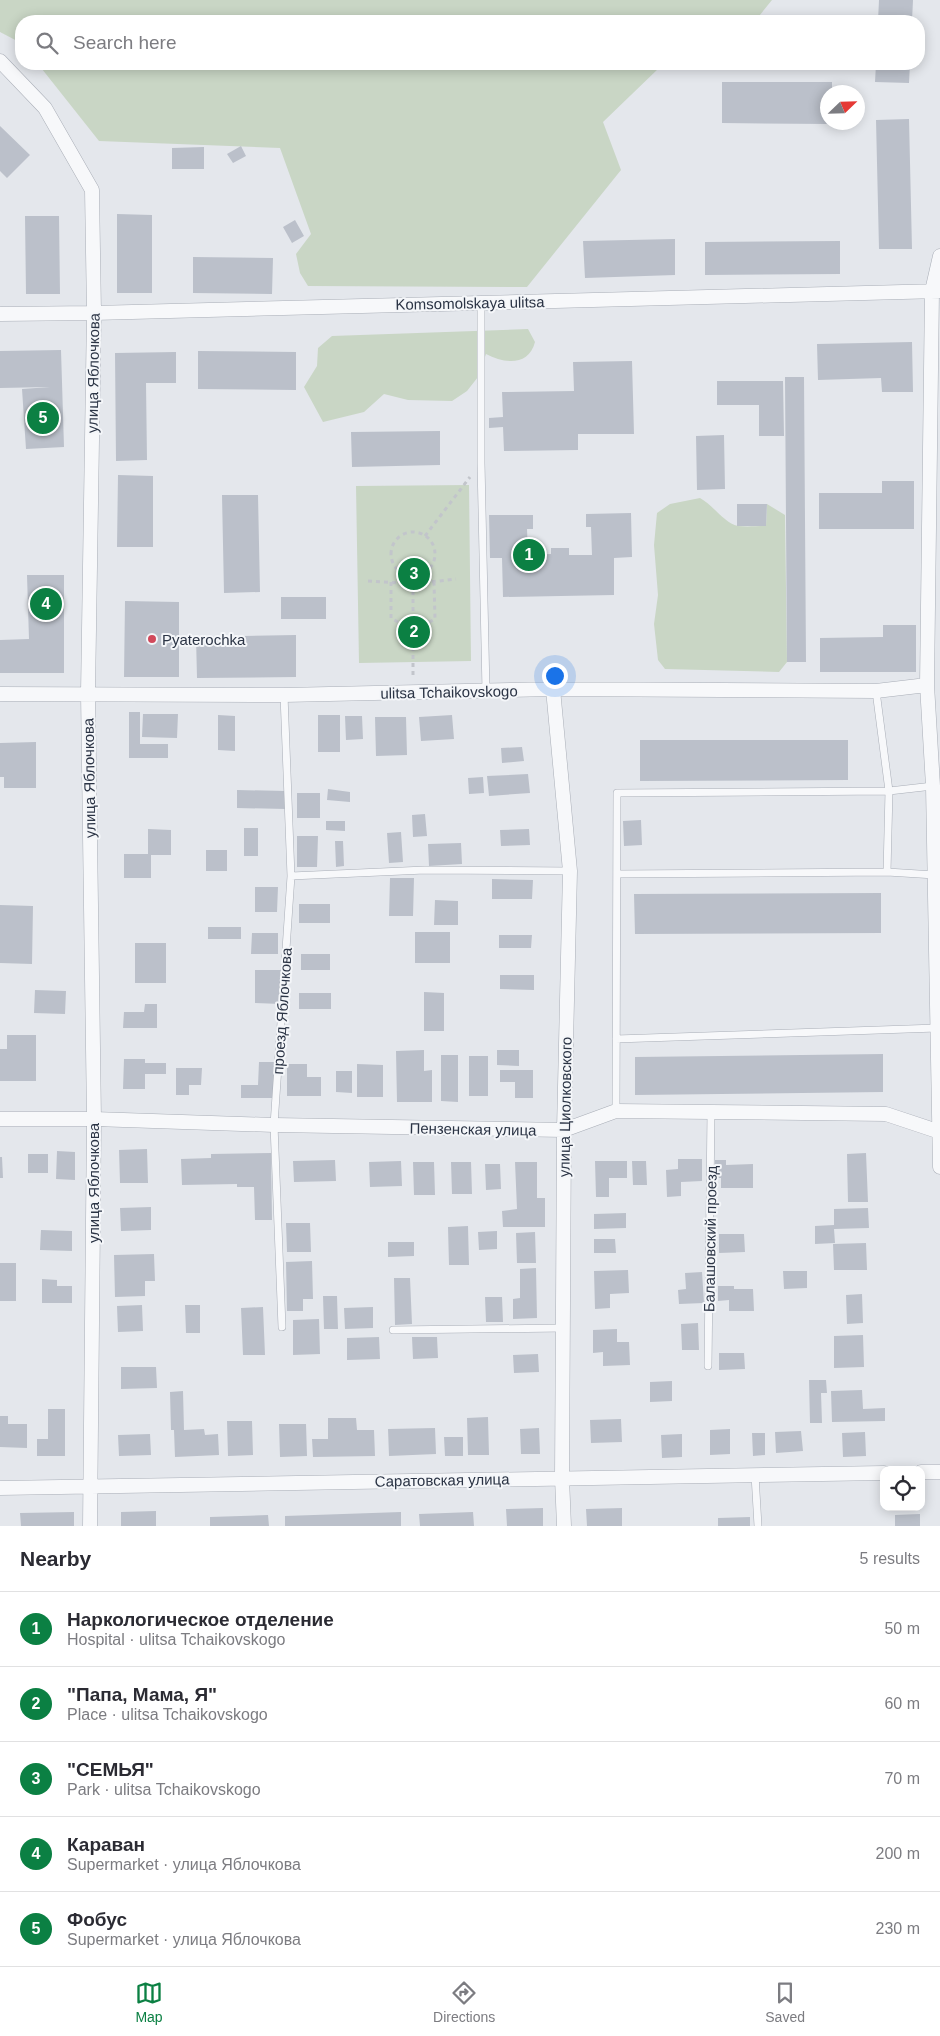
<!DOCTYPE html>
<meta charset="utf-8">
<style>
:root{--surface:#fff;--page:#f7f7f7;--text:#2b2b33;--muted:#7c7c81;--line:#e1e1e2;--accent:#0b8043}
body{margin:0;font-family:Arial,sans-serif;background:var(--page);color:var(--text)}
.controls{position:absolute;right:15px;bottom:15px;display:grid;overflow:hidden;border-radius:10px;box-shadow:0 2px 12px #0003}
.controls button{width:45px;height:45px;display:grid;place-items:center;padding:0;border:0;border-bottom:1px solid var(--line);background:var(--surface);color:var(--text);font:25px sans-serif}
.compass{position:absolute;left:820px;top:85px;width:45px;height:45px;border-radius:50%;background:var(--surface);box-shadow:0 2px 12px #0003;rotate:67deg}
.you{position:absolute;left:554px;top:675px;width:18px;height:18px;margin:-12px;border:4px solid #fff;border-radius:50%;background:#1a73e8;box-shadow:0 0 0 8px #1a73e833}
.badge{display:grid;place-items:center;width:32px;height:32px;border-radius:50%;background:var(--accent);color:#fff;font-size:16px;font-weight:700}
.pin{position:absolute;translate:-50% -50%;border:2px solid #fff;box-shadow:0 1px 5px #0006}
.list{margin:0;padding:0;list-style:none}
h2{display:flex;justify-content:space-between;align-items:center;height:65px;margin:0;padding:0 20px;font-size:21px}
h2 small{font-size:16px;font-weight:400;color:var(--muted)}
.list li{display:grid;grid-template-columns:32px 1fr auto;gap:15px;align-items:center;box-sizing:border-box;height:75px;padding:0 20px;border-top:1px solid var(--line)}
.list b{display:block;font-size:19px;white-space:nowrap}
.list p{margin:0;font-size:16px;white-space:nowrap;color:var(--muted)}
.list em{font-size:16px;font-style:normal;color:var(--muted)}
.icon{flex:none;width:28px;height:28px;fill:none;stroke:currentColor;stroke-width:2;stroke-linecap:round;stroke-linejoin:round}
.map{position:relative;flex:none;width:940px;height:1526px;overflow:hidden}
.search{position:absolute;background:var(--surface);box-shadow:0 2px 12px #0003;left:15px;right:15px;top:15px;height:55px;display:flex;align-items:center;gap:12px;box-sizing:border-box;padding:0 18px;border-radius:20px;color:var(--muted);font-size:19px}
.sheet{height:440px;background:var(--surface)}
nav{display:flex;justify-content:space-around;align-items:center;box-sizing:border-box;height:70px;border-top:1px solid var(--line);background:var(--surface);font-size:14px;color:var(--muted)}
nav a{display:grid;justify-items:center;gap:2px}
nav .on{color:var(--accent)}
.map>svg:first-child{display:block}
.green{fill:#c9d6c5}
.building{fill:#bbc0ca}
.lines{fill:none;stroke-linecap:round;stroke-linejoin:round}
.lane-casing{stroke:#a9aeb7;stroke-width:8}
.street-casing{stroke:#a9aeb7;stroke-width:15}
.path{stroke:#c2c5cb;stroke-width:3;stroke-dasharray:4 4;stroke-linecap:butt}
.lane{stroke:#f7f8fa;stroke-width:7}
.street{stroke:#f7f8fa;stroke-width:14}
.poi-dot{fill:#d1495b;stroke:#f4f6f9;stroke-width:2}
.labels{text-anchor:middle;dominant-baseline:central;stroke-width:4;stroke-linejoin:round;paint-order:stroke}
.street-label{font-size:15px;fill:#2b3445;stroke:#f4f6f9}
.poi-label{font-size:15px;fill:#2b3445;stroke:#f4f6f9;text-anchor:start}
</style>
<div class="map">
<svg width="940" height="1526" viewBox="0 0 940 1526">
<rect width="100%" height="100%" fill="#e4e7ec"/>
<path class="green" d="M0,0h772l-17,21h-734v22l-21,-11z
M38,64h644l-23,4 -56,54 18,48 -94,117 -219,-1 -8,-13 -4,-19 15,-20 -31,-86 -181,-7z
M528,329l7,13c-6,24 -30,22 -49,12l-8,23 -11,14 -15,10 -44,-1 -24,-6 -20,18 -41,10 -19,-35 13,-21 1,-18 14,-12z
M469,485l2,176 -112,2 -3,-177z
M700,498c13,7 24,25 38,28 9,1 20,0 28,0l1,-22 18,11 2,147 -8,10 -114,-3 -7,-9 -4,-36 4,-29 -4,-50 3,-32 13,-9z"/>
<path class="building" d="M879,0h34l-1,21h-34z
M876,64h34l-1,19 -34,-1z
M722,82h110v10h-4v32l-106,-1z
M909,119l3,130h-33l-3,-129z
M0,126l30,29 -23,23 -7,-7z
M241,146l5,10 -13,7 -6,-9z
M204,147v22h-32v-21z
M117,214l35,1v78h-35z
M25,216h34l1,78h-34z
M295,220l9,16 -12,7 -9,-16z
M675,239v36l-90,3 -2,-37z
M840,241v33l-135,1v-33z
M193,257l80,1 -1,36 -79,-1z
M912,342l1,50h-31l-1,-14 -63,2 -1,-36z
M61,350l3,97 -38,2 -4,-60 28,-2 -50,1v-37z
M198,351l98,1v38l-98,-1z
M176,352v31h-30l1,77 -31,1 -1,-108z
M632,361l2,73h-56v16l-74,1 -1,-24 -14,1v-10l14,-1 -1,-25 72,-1 -1,-29z
M785,377h19l2,285h-19z
M717,381h66l1,55h-25v-31h-42z
M440,431v34l-88,2 -1,-35z
M724,435l1,54 -28,1 -1,-54z
M118,475l35,1v71h-36z
M882,481h32v48h-95v-36h63z
M222,495h36l2,97 -36,1z
M737,504h30l-1,22h-29z
M631,513l1,44 -18,1v37l-111,2 -1,-39h-12l-1,-43h44v14h-6l1,26 23,-1v-6h18v7h23l-1,-28h-5v-13z
M27,575h37v98h-64v-33l29,-1z
M281,597h45v22h-45z
M125,601l54,1v75h-55z
M883,625h33v47h-96v-34l63,-1z
M296,635v42l-99,1 -1,-41z
M129,712h11v32h28v14h-39z
M143,714h35l-1,24 -35,-1z
M218,715l17,1v35l-17,-1z
M318,715h22v37h-22z
M452,715l2,24 -33,2 -2,-24z
M345,716h17l1,23 -17,1z
M375,717h31l1,38 -31,1z
M640,740h208v40l-208,1z
M36,742v46h-32v-11h-4v-34z
M522,747l2,14 -22,2 -1,-15z
M528,774l2,19 -41,3 -2,-20z
M483,777l1,16 -15,1 -1,-16z
M328,789l22,3v10l-23,-2z
M237,790l49,1v18l-49,-1z
M297,793h23v25h-23z
M425,814l2,22 -14,1 -1,-22z
M641,820l1,25 -18,1 -1,-25z
M326,821h19v10l-19,-1z
M244,828h14v28h-14z
M148,829l23,1v25h-20v23h-27v-24h24z
M529,829l1,16 -29,1 -1,-16z
M401,832l2,30 -14,1 -2,-30z
M297,836h21l-1,31h-20z
M335,841h8l1,25 -8,1z
M461,843l1,21 -33,2 -1,-22z
M206,850h21v21h-21z
M390,878h24l-1,38h-24z
M492,879l41,1 -1,19h-40z
M255,887h23l-1,25h-22z
M881,893v40l-246,1 -1,-40z
M435,900l23,1v24h-24z
M299,904h31v19h-31z
M0,905l33,1 -1,58 -32,-1z
M208,927h33v12h-33z
M415,932h35v31h-35z
M252,933h26v21h-27z
M499,935h33l-1,13h-32z
M135,943h31v40h-31z
M301,954h29v16h-29z
M255,970h26v34l-26,-1z
M500,975h34v15l-34,-1z
M35,990l31,1 -1,23 -31,-1z
M424,992l20,1v38h-20z
M299,993h32v16h-32z
M145,1004h12v24h-34l1,-16h20z
M7,1035h29v46h-36v-32h7z
M424,1050v21l8,-1v32h-35l-1,-51z
M497,1050h22v16l-22,-1z
M883,1054v38l-248,3v-38z
M441,1055h17v47l-17,-1z
M469,1056h19v40h-19z
M124,1059h21v4h21v11h-21v15h-22z
M259,1062h17v36h-35v-13h17z
M287,1064h20v13h14v19h-34z
M357,1064l26,1v32h-26z
M176,1068h26l-1,17h-12v10h-13z
M500,1070h33v28h-18v-16h-15z
M336,1071h16v22l-16,-1z
M147,1149l1,34h-28l-1,-33z
M57,1151l18,1v28l-19,-1z
M271,1153l1,67h-17l-1,-33h-17v-3l-55,1 -1,-26 30,-1v-4z
M866,1153l2,49h-20l-1,-48z
M28,1154h20v19h-20z
M0,1157h2l1,21h-3z
M678,1159h24v22l-21,1v14l-14,1 -1,-27 12,-1z
M335,1160l1,21 -42,1 -1,-21z
M715,1160h11v5l27,-1v24h-32v-10h-6z
M401,1161l1,25 -32,1 -1,-25z
M595,1161h32v17h-18v19h-13z
M632,1161h14l1,24h-14z
M413,1162h21l1,33h-21z
M451,1162h20l1,32h-20z
M515,1162h22v36h8v29h-42l-1,-16 15,-2z
M485,1164h15l1,25 -15,1z
M151,1207v23l-30,1 -1,-23z
M868,1208l1,20 -35,1 1,14 -20,1v-18l19,-1v-16z
M626,1213v15l-32,1v-15z
M286,1223h24l1,29h-24z
M468,1226l1,39h-20l-1,-38z
M41,1230l31,1v20l-32,-1z
M497,1231v18l-18,1 -1,-18z
M535,1232l1,31h-19l-1,-30z
M719,1234h25l1,18 -26,1z
M594,1239h21l1,14h-22z
M388,1242h26v14l-26,1z
M866,1243l1,27h-33l-1,-26z
M154,1254l1,27h-10v15l-30,1 -1,-42z
M312,1261l1,38h-10v12h-16l-1,-49z
M0,1263h16v38h-16z
M536,1268l1,50 -24,1v-20l7,-1v-29z
M628,1270l1,23 -19,1v14l-15,1 -1,-38z
M783,1271h24v17l-23,1z
M702,1272l2,31 -25,1 -1,-14 8,-1 -1,-16z
M394,1278h16l2,46 -17,1z
M42,1279l15,1v6h15v17h-30z
M718,1286h16v3h19l1,22h-25v-11l-11,1z
M862,1294l1,29 -16,1 -1,-29z
M323,1296h14l1,33h-14z
M485,1297h17l1,25h-17z
M142,1305l1,26 -25,1 -1,-26z
M185,1305h15v28h-14z
M263,1307l2,48h-22l-2,-47z
M373,1307v21l-28,1 -1,-21z
M319,1319l1,35 -27,1v-35z
M698,1323l1,27h-17l-1,-26z
M617,1329v13h12l1,23 -27,1v-14l-10,1v-23z
M863,1335l1,32 -30,1v-32z
M379,1337l1,22 -33,1v-22z
M412,1337h25l1,21 -25,1z
M719,1353h25l1,16 -26,1z
M538,1354l1,18 -25,1 -1,-18z
M121,1367h35l1,21 -36,1z
M809,1380h17l1,13h-6l1,30h-12z
M672,1381v20l-22,1v-20z
M862,1390l1,19 22,-1v13l-53,1 -1,-31z
M183,1391l1,39 20,-1 1,6 13,-1 1,21 -44,2 -1,-27h-3l-1,-38z
M48,1409h17v47h-28v-17h11z
M0,1416h8v8h19v24l-27,-1z
M488,1417l1,38h-21l-1,-37z
M328,1418h28l1,12h17l1,26 -62,1 -1,-18h16z
M621,1419l1,23 -31,1 -1,-23z
M227,1421h25l1,34 -25,1z
M279,1424h27l1,32 -27,1z
M435,1428l1,26 -47,2 -1,-27z
M539,1428l1,26h-19l-1,-25z
M730,1429v25l-20,1v-25z
M801,1431l2,20 -27,2 -1,-21z
M865,1432l1,24 -23,1 -1,-24z
M752,1433h13v22l-12,1z
M150,1434l1,21 -32,1 -1,-21z
M682,1434v23l-20,1 -1,-23z
M444,1437h19v19h-18z
M543,1508v18h-36l-1,-17z
M622,1508v18h-35l-1,-17z
M156,1511v15h-35v-14z
M74,1512v14h-53l-1,-13z
M401,1512v14h-116v-10z
M473,1512l1,14h-54l-1,-12z
M920,1514v12h-25v-11z
M268,1515l1,11h-59v-9z
M750,1517v9h-32v-8z"/>
<g class="lines">
<g class="lane-casing">
<path id="lane" d="M481,303v160l5,228
M876,691l13,100 -2,81
M617,874l270,-2 48,3
M291,876l134,-6 145,1
M616,1039l321,-11
M616,1111l1,-318 272,-2 44,-5
M282,1327l-8,-202 17,-249 -7,-181
M393,1330l170,-2
M708,1366l3,-254
M755,1475l3,51"/>
</g>
<g class="street-casing">
<path id="street" d="M0,61l45,47 47,82 2,123 -6,380 6,426 -4,407
M940,256l-8,35 -5,394 6,101 7,381
M0,314l94,-1 846,-22
M553,689l17,182 -6,259 -2,348 2,48
M0,694l284,1 269,-6 323,2 51,-6
M0,1119h94l180,6 290,5 52,-19 95,1 175,2 54,18
M921,1472h19
M0,1488l884,-15"/>
</g>
<path class="path" d="M391 554a22 22 0 1 1 44 0a22 22 0 1 1-44 0Z
M425,536l45,-59
M413,575v104
M368,581l45,3 43,-5
M391,582v36l22,13 22,-12 -1,-38"/>
<use href="#lane" class="lane"/>
<use href="#street" class="street"/>
</g>
<circle class="poi-dot" cx="152" cy="639" r="5"/>
<g class="labels">
<g class="street-label">
<text transform="translate(470 303) rotate(-1)">Komsomolskaya ulitsa</text>
<text transform="translate(93 373) rotate(-89)">улица Яблочкова</text>
<text transform="translate(449 692) rotate(-1)">ulitsa Tchaikovskogo</text>
<text transform="translate(89 778) rotate(-91)">улица Яблочкова</text>
<text transform="translate(282 1011) rotate(-86)">проезд Яблочкова</text>
<text transform="translate(565 1107) rotate(-89)">улица Циолковского</text>
<text transform="translate(473 1129) rotate(1)">Пензенская улица</text>
<text transform="translate(93 1183) rotate(-90)">улица Яблочкова</text>
<text transform="translate(710 1239) rotate(-89)">Балашовский проезд</text>
<text transform="translate(442 1480) rotate(-1)">Саратовская улица</text>
</g>
<g class="poi-label">
<text x="162" y="639">Pyaterochka</text>
</g>
</g>
</svg>
<div class="controls">
<button><svg class="icon" aria-label="locate" viewBox="0 0 24 24"><circle cx="12" cy="12" r="6"/><path d="M12 2v4M12 18v4M2 12h4M18 12h4"/></svg></button>
</div>
<svg class="compass" viewBox="-18 -18 36 36"><path d="M0-13l5 13h-10z" fill="#e53935"/><path d="M0 13l5-13h-10z" fill="#7c7c81"/></svg>
<div class="you"></div>
<div class="pin badge" style="left:529px;top:555px">1</div>
<div class="pin badge" style="left:414px;top:632px">2</div>
<div class="pin badge" style="left:414px;top:574px">3</div>
<div class="pin badge" style="left:46px;top:604px">4</div>
<div class="pin badge" style="left:43px;top:418px">5</div>
<div class="search"><svg class="icon" aria-label="search" viewBox="0 0 24 24"><circle cx="10" cy="10" r="6"/><path d="M15 15l6 6"/></svg>Search here</div>
</div>
<section class="sheet">
<h2>Nearby<small>5 results</small></h2>
<ul class="list">
<li><span class="badge">1</span><div><b>Наркологическое отделение</b><p>Hospital · ulitsa Tchaikovskogo</p></div><em>50 m</em></li>
<li><span class="badge">2</span><div><b>&quot;Папа, Мама, Я&quot;</b><p>Place · ulitsa Tchaikovskogo</p></div><em>60 m</em></li>
<li><span class="badge">3</span><div><b>&quot;СЕМЬЯ&quot;</b><p>Park · ulitsa Tchaikovskogo</p></div><em>70 m</em></li>
<li><span class="badge">4</span><div><b>Караван</b><p>Supermarket · улица Яблочкова</p></div><em>200 m</em></li>
<li><span class="badge">5</span><div><b>Фобус</b><p>Supermarket · улица Яблочкова</p></div><em>230 m</em></li>
</ul>
</section>
<nav>
<a class="on"><svg class="icon" aria-label="map" viewBox="0 0 24 24"><path d="M3 6l6-2 6 2 6-2v14l-6 2-6-2-6 2zM9 4v14M15 6v14"/></svg>Map</a>
<a><svg class="icon" aria-label="directions" viewBox="0 0 24 24"><path d="M12 3l9 9-9 9-9-9zM9 14v-3h6M13 9l2 2-2 2"/></svg>Directions</a>
<a><svg class="icon" aria-label="saved" viewBox="0 0 24 24"><path d="M7 4h10v16l-5-4-5 4z"/></svg>Saved</a>
</nav>
